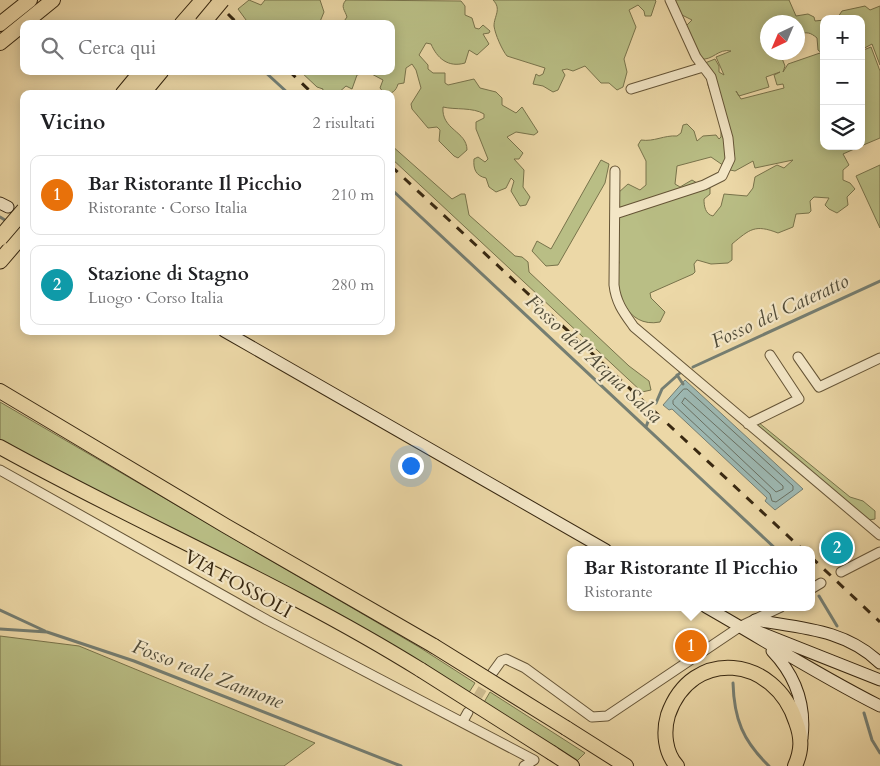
<!DOCTYPE html>
<html lang="it">
<meta charset="utf-8">
<style>
:root{--surface:#fff;--page:#f2f2f2;--text:#202124;--muted:#757577;--line:#e0e0e0;--accent:#ea580c}
body{margin:0;font-family:Cardo,serif;background:var(--page);color:var(--text)}
.controls{position:absolute;right:15px;top:15px;display:grid;overflow:hidden;border-radius:10px;box-shadow:0 2px 12px #0003}
.controls button{width:45px;height:45px;display:grid;place-items:center;padding:0;border:0;border-bottom:1px solid var(--line);background:var(--surface);color:var(--text);font:25px sans-serif}
.compass{position:absolute;left:760px;top:15px;width:45px;height:45px;border-radius:50%;background:var(--surface);box-shadow:0 2px 12px #0003;rotate:224deg}
.you{position:absolute;left:410px;top:465px;width:18px;height:18px;margin:-12px;border:4px solid #fff;border-radius:50%;background:#1a73e8;box-shadow:0 0 0 8px #1a73e833}
.badge{display:grid;place-items:center;width:32px;height:32px;border-radius:50%;background:var(--accent);color:#fff;font-size:16px;font-weight:700}
.pin{position:absolute;translate:-50% -50%;border:2px solid #fff;box-shadow:0 1px 5px #0006}
.popup{position:absolute;left:567px;top:546px;width:248px;height:65px;box-sizing:border-box;display:grid;place-content:center;border-radius:10px;background:var(--surface);filter:drop-shadow(0 1px 4px #0005);font-size:16px;white-space:nowrap;color:var(--muted)}
.popup b{font-size:19px;color:var(--text)}
.popup::after{content:'';position:absolute;left:50%;top:100%;margin-left:-10px;border:10px solid transparent;border-top-color:var(--surface)}
.list{margin:0;padding:0;list-style:none}
h2{display:flex;justify-content:space-between;align-items:center;height:65px;margin:0;padding:0 20px;font-size:21px}
h2 small{font-size:16px;font-weight:400;color:var(--muted)}
.list li{display:grid;grid-template-columns:32px 1fr auto;gap:15px;align-items:center;box-sizing:border-box;height:80px;margin:0 10px 10px;padding:0 10px;border:1px solid var(--line);border-radius:10px}
.list b{display:block;font-size:19px;white-space:nowrap}
.list p{margin:0;font-size:16px;white-space:nowrap;color:var(--muted)}
.list em{font-size:16px;font-style:normal;color:var(--muted)}
.icon{flex:none;width:28px;height:28px;fill:none;stroke:currentColor;stroke-width:2;stroke-linecap:round;stroke-linejoin:round}
.map{position:relative;flex:none;width:880px;height:766px;overflow:hidden}
.search{position:absolute;background:var(--surface);box-shadow:0 2px 12px #0003;left:20px;top:20px;width:375px;height:55px;display:flex;align-items:center;gap:12px;box-sizing:border-box;padding:0 18px;border-radius:10px;color:var(--muted);font-size:19px}
.panel{position:absolute;background:var(--surface);box-shadow:0 2px 12px #0003;left:20px;top:90px;width:375px;height:245px;border-radius:10px}
.map>svg:first-child{display:block}
.green{fill:#b9be85;stroke:#78734b;fill-rule:evenodd}
.water{fill:#9db8b2;stroke:#757e72}
.lines{fill:none;stroke-linecap:round;stroke-linejoin:round}
.shore{stroke:#6a7062;stroke-width:1}
.stream{stroke:#757e72;stroke-width:3}
.minor-tunnel{stroke:#c8b589;stroke-width:9;stroke-dasharray:9 4.5;stroke-linecap:butt}
.minor-casing{stroke:#655436;stroke-width:11}
.secondary-casing{stroke:#382811;stroke-width:13}
.trunk-casing{stroke:#382811;stroke-width:16}
.motorway-casing{stroke:#382811;stroke-width:17}
.minor{stroke:#f3e6c6;stroke-width:9}
.secondary{stroke:#f3e6c6;stroke-width:11}
.trunk{stroke:#ecd8a7;stroke-width:14}
.motorway{stroke:#ecd8a7;stroke-width:15}
.rail{stroke:#382811;stroke-width:3;stroke-dasharray:9 9;stroke-linecap:butt}
.trunk-bridge-casing{stroke:#382811;stroke-width:16;stroke-linecap:butt}
.motorway-bridge-casing{stroke:#382811;stroke-width:17;stroke-linecap:butt}
.trunk-bridge{stroke:#ecd8a7;stroke-width:14}
.motorway-bridge{stroke:#ecd8a7;stroke-width:15}
.labels{text-anchor:middle;dominant-baseline:central;stroke-width:4.5;stroke-linejoin:round;paint-order:stroke}
.street-label{font-size:19px;fill:#382811;stroke:#f3e6c6}
.water-label{font-size:20px;font-style:italic;fill:#514c39;stroke:#f3e6c6}
</style>
<div class="map">
<svg width="880" height="766" viewBox="0 0 880 766">
<rect width="100%" height="100%" fill="#ecd8a7"/>
<filter id="stains"><feTurbulence type="fractalNoise" baseFrequency=".004" numOctaves="4"/><feColorMatrix values="0 0 0 0 .2 0 0 0 0 .09 0 0 0 0 .02 0 0 0 .5 -.17"/></filter>
<radialGradient id="worn" r=".72"><stop offset=".6" stop-color="#630" stop-opacity="0"/><stop offset="1" stop-color="#630" stop-opacity=".3"/></radialGradient>
<path class="green" d="M249,0l12,5 4,-5h55l4,12 -5,12h-70l-11,-15z
M346,0l115,1 4,5v9l7,3 3,10 4,1 4,-4 7,6 -1,2 -6,1 6,10 -12,11 -8,-5 -4,13c-17,5 -28,-5 -34,-19l-5,-1 -7,12 9,10v4l5,4h12v10l3,2 26,-6 6,9 16,4 6,6v7l14,8 6,-6 16,25 -4,3 -18,-3 -9,5 16,16 -4,6h-5l10,11 -1,17 7,10 -4,8 -6,1 -9,-15 3,-10 -3,-3 -5,10 -10,4 -7,-5 -3,-9c-10,-2 -13,-9 -12,-19l4,-2 7,5 3,-3 -12,-30v-7l8,-4v-4c-11,-7 -29,-4 -41,-7 -2,23 24,24 24,43l-9,8 -4,-2 -15,-15 1,-11 -3,-3 -9,1 -16,-19 -1,-5 10,-16 -5,-18 -4,-6 -6,4 -2,15 -6,1c-2,7 -6,10 -13,10l-5,-6 3,-8 -15,-8 -11,3 -5,14 -6,-3 -9,8h-15l1,-5 -6,-2 -17,-16h91v-47h-49l5,-7c-2,-7 -7,-10 -1,-17z
M493,0h162l1,1 -5,15h-6l-1,-5 -6,-6 -9,5 7,17 -12,32 3,13 -4,15 -6,3 -8,-7h-8l-16,-17 -12,5 -6,-2 -5,1 3,5 -7,15 -5,2 -10,-6 -10,-2 3,-10 3,2 4,-2 2,-6 -38,-12c-5,-6 -12,-22 -13,-30 0,-10 8,-17 -1,-26z
M674,0h115l7,16 12,-2 6,3 1,4 9,-1v35l-6,-5 -1,-12c-7,-6 -10,-6 -19,-4v-12h-30v30l12,1 5,13 -2,6 5,-8 32,-11 4,8v85h37l-18,8 6,11 -6,5v10l7,3 5,6 -8,8 1,8 -11,8 -8,-4 -4,-4 4,-7 -15,-1 -4,4 1,10 -2,2 -13,1 -3,13 -15,6c-23,-9 -28,-4 -46,11v16l-4,3 -17,1 -14,-4 -3,4 1,8 -2,2 -43,19 1,5 14,14 -5,10c-34,7 -48,-34 -41,-60l-9,-15 2,-13 6,-4c3,-15 1,-23 0,-37l10,-9 12,6 6,-5v-24l-8,-16 3,-5c13,2 23,-5 36,-4l4,-3 2,-8 4,-1 7,7 3,10 6,-5 13,-1 3,4 2,-2v-14l-13,-38 -3,-22 10,-4 4,7v6l5,3 -8,-18 15,-6c-13,-3 -18,10 -31,8l-14,-33 6,-6 -14,-7zM780,72l-6,3 3,10 6,-1 1,4 -43,11 -5,-8 3,5 30,-9 -3,-10zM711,157l19,13 5,1 18,-10 2,7 38,-8 -9,8 -7,-3 -22,12 -2,11 -6,8 -23,-2 -3,12 -8,10c-8,-2 -9,-10 -9,-17l6,-5v-6h-13v-5l-5,-3 -12,7 -5,-3 2,-18z
M865,6l5,4 10,-4v59l-8,-21 -11,6v-31h-30l7,-2 4,-6z
M871,47l9,24v67l-19,8v-95z
M391,145l61,54 9,-5h4l4,21 46,41 7,1 6,5 1,10 100,94 20,15 2,9 -9,2 -251,-234z
M601,160l8,4 -4,19 -47,82 -12,1 -14,-15 5,-10 14,8z
M880,165v63l-24,-52z
M0,402l419,245 56,36 -7,11 -468,-253z
M758,422l92,75 13,4 12,10v8l-6,1 -4,-2 -108,-91z
M0,636l79,10 236,97 -31,23h-284z
M490,692l95,61 -9,9 -93,-58z"/>
<path class="water" d="M685,380l118,109 -28,21 -10,-9 2,-3 -95,-89 -3,1 -6,-5z"/>
<g class="lines">
<path class="shore" d="M684,389h3l106,97v4l-17,12 -4,-1 -2,-7 -97,-90v-3z
M685,398l98,88v3l-7,3 -94,-89z"/>
<path class="stream" d="M264,71l25,23
M391,189l386,361
M0,217l8,5
M693,367l187,-86
M677,375l6,9
M656,403l6,-14 18,-16
M646,427l4,-11
M819,596l18,30
M0,610l45,21
M0,629l47,3 87,29 267,105
M733,683c1,36 10,58 36,83
M864,713l8,27 8,13"/>
<path class="minor-tunnel" d="M471,708l19,-32"/>
<g class="minor-casing">
<path id="minor" d="M631,89l72,-22
M615,171l-1,114c2,18 10,28 20,42l246,208
M615,214l89,-29 18,-9 8,-17 -2,-21 -17,-61 -15,-20 -26,-57
M798,357l21,30 61,-29
M748,424l51,-25 -29,-44
M0,470l267,150 267,140 -10,6
M841,572l39,-20
M811,589l10,-6
M493,672l8,-11 5,-2 19,9 67,49 15,-1 134,-90 40,-19
M463,721l5,-9"/>
</g>
<g class="secondary-casing">
<path id="secondary" d="M0,203l8,4
M224,331l382,219
M706,607c58,33 114,69 174,99
M755,620c45,8 90,9 125,43
M754,630l126,50
M772,651c24,25 34,53 30,87"/>
</g>
<g class="trunk-casing">
<path id="trunk" d="M0,24l30,-24
M0,43l53,-43
M0,391l226,135 208,120
M0,447c139,77 286,139 421,223
M566,728l60,38
M552,753l20,13
M677,766c-12,-13 -14,-34 -9,-51 24,-69 107,-59 128,7 6,16 6,28 -1,44"/>
</g>
<g class="motorway-casing">
<path id="motorway" d="M182,24l21,-24
M123,94l19,-23
M142,94l19,-23
M0,261l24,-28"/>
</g>
<use href="#minor" class="minor"/>
<use href="#secondary" class="secondary"/>
<use href="#trunk" class="trunk"/>
<use href="#motorway" class="motorway"/>
<path class="rail" d="M228,14l10,10
M289,71l24,23
M391,166l412,384
M811,557l69,65"/>
<g class="trunk-bridge-casing">
<path id="trunk-bridge" d="M434,646l132,82
M421,670l131,83"/>
</g>
<g class="motorway-bridge-casing">
<path id="motorway-bridge" d="M202,24l20,-24
M0,238l24,-28"/>
</g>
<use href="#trunk-bridge" class="trunk-bridge"/>
<use href="#motorway-bridge" class="motorway-bridge"/>
</g>
<g class="labels">
<g class="street-label">
<text transform="translate(238 584) rotate(29)">VIA FOSSOLI</text>
</g>
<g class="water-label">
<text transform="translate(780 311) rotate(-25)">Fosso del Cateratto</text>
<text transform="translate(594 359) rotate(43)">Fosso dell'Acqua Salsa</text>
<text transform="translate(208 674) rotate(21)">Fosso reale Zannone</text>
</g>
</g>
<rect width="100%" height="100%" filter="url(#stains)"/>
<rect width="100%" height="100%" fill="url(#worn)"/>
</svg>
<div class="controls">
<button>+</button>
<button>−</button>
<button><svg class="icon" aria-label="layers" viewBox="0 0 24 24"><path d="M12 4l9 5-9 5-9-5zM3 14l9 5 9-5"/></svg></button>
</div>
<svg class="compass" viewBox="-18 -18 36 36"><path d="M0-13l5 13h-10z" fill="#e53935"/><path d="M0 13l5-13h-10z" fill="#757577"/></svg>
<div class="you"></div>
<div class="pin badge" style="left:691px;top:646px;background:#e8710a">1</div>
<div class="popup"><b>Bar Ristorante Il Picchio</b>Ristorante</div>
<div class="pin badge" style="left:837px;top:548px;background:#0f9aa8">2</div>
<div class="search"><svg class="icon" aria-label="search" viewBox="0 0 24 24"><circle cx="10" cy="10" r="6"/><path d="M15 15l6 6"/></svg>Cerca qui</div>
<section class="panel">
<h2>Vicino<small>2 risultati</small></h2>
<ul class="list">
<li><span class="badge" style="background:#e8710a">1</span><div><b>Bar Ristorante Il Picchio</b><p>Ristorante · Corso Italia</p></div><em>210 m</em></li>
<li><span class="badge" style="background:#0f9aa8">2</span><div><b>Stazione di Stagno</b><p>Luogo · Corso Italia</p></div><em>280 m</em></li>
</ul>
</section>
</div>
